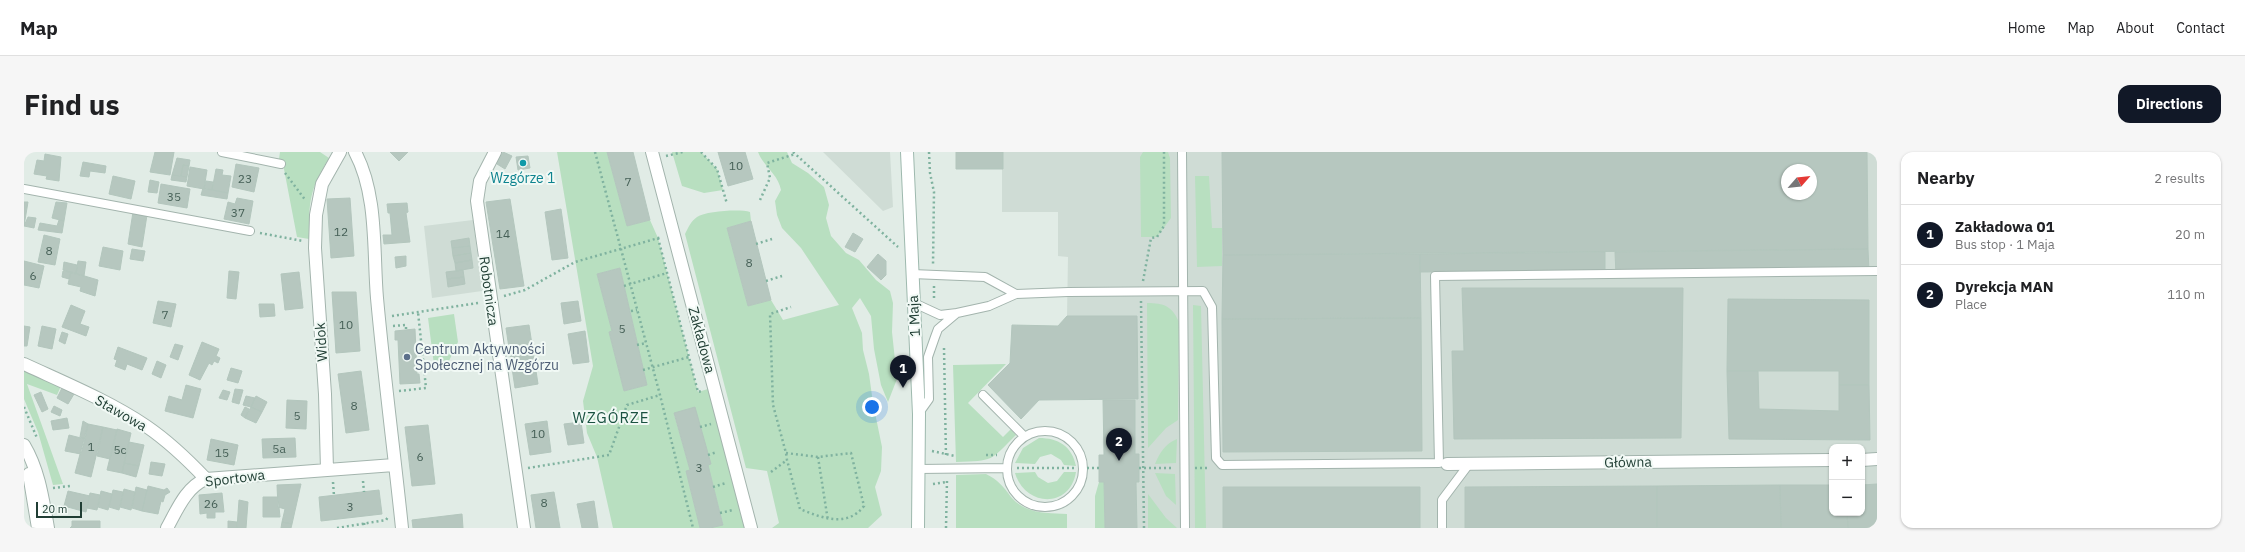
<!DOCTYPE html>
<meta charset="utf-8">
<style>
:root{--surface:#fff;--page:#f6f6f6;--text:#202124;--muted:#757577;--line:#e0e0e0;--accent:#111827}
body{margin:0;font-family:"IBM Plex Sans",sans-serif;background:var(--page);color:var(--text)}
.controls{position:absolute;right:12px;bottom:12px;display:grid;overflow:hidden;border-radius:8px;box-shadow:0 1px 3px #0004}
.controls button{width:36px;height:36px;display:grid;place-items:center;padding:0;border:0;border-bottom:1px solid var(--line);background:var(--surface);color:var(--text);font:20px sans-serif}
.compass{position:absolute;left:1757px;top:12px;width:36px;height:36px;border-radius:50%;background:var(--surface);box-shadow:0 1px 3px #0004;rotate:62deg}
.scale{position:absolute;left:12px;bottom:10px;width:46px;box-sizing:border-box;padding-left:4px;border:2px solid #203e34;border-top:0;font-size:11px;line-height:14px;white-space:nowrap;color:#203e34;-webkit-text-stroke:3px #f1f9f5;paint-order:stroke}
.you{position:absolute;left:848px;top:255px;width:14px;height:14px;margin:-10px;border:3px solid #fff;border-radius:50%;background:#1a73e8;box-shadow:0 0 0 6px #1a73e833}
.badge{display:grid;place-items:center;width:26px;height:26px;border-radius:50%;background:var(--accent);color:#fff;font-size:13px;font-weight:700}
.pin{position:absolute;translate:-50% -33px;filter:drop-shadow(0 1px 2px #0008)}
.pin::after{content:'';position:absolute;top:21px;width:14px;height:12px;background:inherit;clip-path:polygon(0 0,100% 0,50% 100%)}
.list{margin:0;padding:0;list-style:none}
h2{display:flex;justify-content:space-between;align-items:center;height:52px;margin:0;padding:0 16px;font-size:17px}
h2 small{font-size:13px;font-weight:400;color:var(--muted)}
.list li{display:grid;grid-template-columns:26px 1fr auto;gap:12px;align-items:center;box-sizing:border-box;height:60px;padding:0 16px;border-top:1px solid var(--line)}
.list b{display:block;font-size:15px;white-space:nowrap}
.list p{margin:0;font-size:13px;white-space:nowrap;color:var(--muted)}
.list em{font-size:13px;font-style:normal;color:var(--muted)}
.map{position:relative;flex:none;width:1853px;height:376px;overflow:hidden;border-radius:12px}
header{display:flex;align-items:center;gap:24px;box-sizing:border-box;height:56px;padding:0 20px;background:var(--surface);border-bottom:1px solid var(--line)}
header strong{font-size:19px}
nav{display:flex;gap:22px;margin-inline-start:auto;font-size:14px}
.intro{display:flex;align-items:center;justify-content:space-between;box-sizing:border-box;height:96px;padding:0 24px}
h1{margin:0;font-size:28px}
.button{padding:10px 18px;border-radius:12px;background:var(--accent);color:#fff;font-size:14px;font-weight:700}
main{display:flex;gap:24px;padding:0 24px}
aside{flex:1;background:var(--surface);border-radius:12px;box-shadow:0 1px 3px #0004}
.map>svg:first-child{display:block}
.built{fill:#cfdcd5;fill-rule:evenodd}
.green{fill:#b8dfc0;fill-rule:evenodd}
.building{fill:#b6c7bf;stroke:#b3c6bd;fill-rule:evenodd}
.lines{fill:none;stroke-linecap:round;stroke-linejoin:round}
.lane-casing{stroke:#a3b4ad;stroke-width:10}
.street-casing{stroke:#a3b4ad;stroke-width:14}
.secondary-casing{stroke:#9eb9ae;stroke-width:14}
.path{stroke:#7fb29f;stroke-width:2.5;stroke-dasharray:2 3;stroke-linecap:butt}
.lane{stroke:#fff;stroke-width:8}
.street{stroke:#fff;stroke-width:12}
.secondary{stroke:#fff;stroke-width:12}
.culture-dot{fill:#0f9aa8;stroke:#f1f9f5;stroke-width:1.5}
.service-dot{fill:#5c6f8a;stroke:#f1f9f5;stroke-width:1.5}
.labels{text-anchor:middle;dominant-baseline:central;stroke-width:4;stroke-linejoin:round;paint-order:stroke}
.number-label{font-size:12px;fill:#466057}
.culture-label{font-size:14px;fill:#0d838f;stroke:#f1f9f5}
.street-label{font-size:14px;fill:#203e34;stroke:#f1f9f5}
.service-label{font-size:14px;fill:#4e5e75;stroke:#f1f9f5;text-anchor:start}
.neighbourhood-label{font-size:15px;letter-spacing:1px;fill:#1a5241;stroke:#f1f9f5}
</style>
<header>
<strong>Map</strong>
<nav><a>Home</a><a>Map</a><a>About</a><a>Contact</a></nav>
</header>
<div class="intro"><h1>Find us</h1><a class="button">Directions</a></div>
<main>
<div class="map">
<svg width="1853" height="376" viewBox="0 0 1853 376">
<rect width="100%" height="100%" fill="#e1ece6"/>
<path class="built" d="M799,0h67l3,55 -10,4z
M978,0h875v376h-740l-1,-46h3l-4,-28v-54l3,-1 -2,-83h-69l1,-59 -10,-1v-44h-56zM1763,18h24v24h-24zM1808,295h30v66h-30z
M449,68l9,71 -50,7 -8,-72z"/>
<path class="green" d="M256,0h40l9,6c-20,33 -20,43 -20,81l-12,-2 -14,-73 -4,-5z
M533,0h50l20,74 23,-6 8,18 40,154 10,-3 37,139h-35l13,-4 -15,-59 3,-1 -17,-56 -20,6 16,56 -4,1 14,57h-87l-16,-71 -10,-24 -4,-32 10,-35zM596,116l27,117 -23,6 -15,-59 3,-1 -15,-57z
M648,0h29l16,17 6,21 -19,3 -22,-7z
M734,0h29l5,11 16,10 16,14 5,18 -3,13 5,18 15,17 13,7 17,20 14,11 3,12 -1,29 5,47 -9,23 -7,-17 -7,-36 -3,-33 -11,-18 -8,10 10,25 1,17 6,24 4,29 9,44 -1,24 -6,16 7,28 -14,13h-96l7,-5 -12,-52 -21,-3 -61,-234c3,-6 6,-13 12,-17 9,-6 43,-8 53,-5l1,9 -24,7 21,78 23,-6 12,20 56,-15 -38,-57 -19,-20 -5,-13 -2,-14 6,-11c-3,-16 -18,-24 -23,-38z
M1119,0h25l2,6 1,60 -14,19h-16l-1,-80z
M1171,24h14l3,52h10v38l-25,1z
M1123,151c17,0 25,3 32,19l-1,98 -12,8 -18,20z
M1169,153l8,1 5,222h-11z
M430,162l4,28 -11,23h-13l-6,-47z
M982,212l-38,39 35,34 8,-8 5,6c-26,26 -22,26 -60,27l-3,-97z
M0,218l37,16 -4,9 -30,-11 36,100 -10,1 -15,-53 -14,-33z
M1015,286c19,0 33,8 37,28l-12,-1 -3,-5 -10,-6 -11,3 -5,7 -20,-1 8,-15z
M1153,287l-1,24 -21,1c5,-12 10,-20 22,-25z
M1011,320l3,5 10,6 9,-2 7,-9h12c-6,37 -51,35 -61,1z
M1131,321l20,1 1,31 -10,-9z
M962,322c12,6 17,12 25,23 14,17 36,16 56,17v14h-111v-53z
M1075,330h5l1,46h-10v-32z
M1124,342l18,24 11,10h-29z"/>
<path class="building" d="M131,0h19l-4,23 -20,-3z
M366,0h18l-9,9z
M479,0l9,4 -7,13 -8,-5z
M583,0h26l17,68 -23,6z
M694,0h27l8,27 -25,7z
M932,0h47v17h-47z
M1198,0h645l1,97 -645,6zM1763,18h24v24h-24z
M21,2l16,3 -2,24 -13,-2 1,-3 -13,-2 3,-14 7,1z
M504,4l2,12 -12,2 -2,-13z
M153,6l13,2 -1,6 -6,-1 -2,11 -9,-1z
M59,10l23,4 -1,7 -15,-2 -1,6 -9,-1z
M212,12l23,4 -5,24 -22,-5z
M159,13l6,1 -2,11 -6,-1z
M166,15l17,3 -3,19 -17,-3z
M192,17l7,1 -1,5 9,1 -3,17 -16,-3z
M148,23l15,2 -1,5 -15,-2z
M89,24l22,5 -4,18 -22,-5z
M126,28l9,2 -2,11 -9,-1z
M182,29l7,1 -1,8 -8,-1z
M137,32l29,5 -3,19 -29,-5z
M179,36l25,5 -1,6 -26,-4z
M213,46l16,3 -4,23 -25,-5 4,-17 7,2z
M326,46l4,58 -23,2 -4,-59z
M486,47l14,87 -24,3 -14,-87z
M0,50h4l-4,24z
M32,50l11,1 -3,18 -12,-3z
M383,51l1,9 -2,1 4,29 -26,2 -1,-9h9l-2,-22h-2l-1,-9z
M537,57l7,49 -16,2 -7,-48z
M109,60l14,3 -5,32 -14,-3z
M4,65l8,1 -2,10 -10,-2z
M35,68l5,1 -2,12 -24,-3 2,-7 17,3z
M727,69l20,79 -23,6 -21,-78z
M829,81l10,6 -8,13 -10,-5z
M20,83l16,4 -5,26 -17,-3z
M445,86l1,8 -18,2 -1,-7z
M446,94l1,7 -18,3 -1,-8z
M79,95l20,4 -3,19 -21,-4z
M108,97l13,2 -2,10 -13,-2z
M1844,97l1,23 -253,3 -1,-23z
M1581,100v18l-185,2v-18z
M447,101l1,7 -17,3 -2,-7z
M854,102l8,7v14l-5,5 -14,-13z
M1396,102l1,64 -199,1 1,-64z
M382,104v10l-10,2 -1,-11z
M448,108l1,8 -17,3 -1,-8z
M0,109l20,5 -5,22 -15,-3z
M54,109l8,1 -2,14 -8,-2z
M40,110l13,3 -1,9 -13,-4z
M596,116l27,117 -23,6 -15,-59 3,-1 -15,-57z
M439,118l1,7 -17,2 -1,-7z
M39,119l8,1 -2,7 -7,-2z
M205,119l10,1 -3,27 -9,-1z
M47,120l27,8 -3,16 -15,-5 1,-4 -13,-3z
M275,120l4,36 -18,2 -4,-36z
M440,125l1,7 -17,3 -1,-8z
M1438,136h221l-2,150 -227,1 -2,-88h12z
M308,140h24l4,59 -24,2z
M1704,147l141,1v85h-30v-14h-112z
M134,149l18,3 -5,23 -18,-4z
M554,149l3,20 -17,3 -3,-21z
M235,152h15l1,12 -15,1z
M47,153l14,6 -5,13 9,3 -3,9 -24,-9z
M1043,164h70l1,83 -99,1 -18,19 -33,-34 22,-22 2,-38 46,1z
M1397,166l1,133 -199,1 -1,-133z
M505,173l9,59 -23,4 -9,-60z
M0,174l6,1 -3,19h-3z
M18,174l14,3 -4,20 -14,-3z
M391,177l2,45h2l1,9 -20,1 -2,-44h-3v-9z
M561,179l4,31 -16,2 -5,-30z
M38,180l6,2 -3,10 -6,-3z
M178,190l17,7 -3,7 4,2 -2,5 -4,-2 -2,4 -3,-2 -9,17 -11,-5z
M151,192l8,2 -5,14 -8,-3z
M94,195l29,11 -5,12 -15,-6 -2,6 -10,-4 2,-6 -3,-1z
M133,209l9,4 -5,13 -9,-4z
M207,216l11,3 -4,12 -11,-3z
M337,219l8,59 -23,3 -8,-59z
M1703,219h31l1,38 80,2v-26h30l1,55 -141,-1z
M162,233l15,4 -8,29 -28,-7 4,-15 13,4z
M38,236l12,6 -6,10 -11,-6z
M211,237l8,1 -4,14 -7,-2z
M199,238l7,2 -3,8 -8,-2z
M17,240l7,17 -6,3 -8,-17z
M222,244l9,2 -4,9 -8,-2z
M232,244l11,6 -5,10 -11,-5z
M263,248l20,1 -1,28 -20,-1z
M1079,248h32v54h4v28h-3l1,46h-32l-1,-46h-5v-27h5z
M30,254l8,4 -2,6 -9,-4z
M221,255l4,2 -4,9 -4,-3z
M227,255l11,5 -6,11 -11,-5z
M671,255l16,57 -3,1 15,60 -13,3h-10l-14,-57 4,-1 -16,-57z
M43,266l2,10 -16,2 -2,-9z
M59,269l5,3 -3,15 -5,-2z
M523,269l4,31 -21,3 -5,-31z
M557,270l3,21 -16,2 -4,-21z
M64,272l15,3 -12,50 -16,-4z
M404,273l7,59 -23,2 -7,-59z
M79,275l14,3 -7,29 -13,-3z
M93,277l14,4 -9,40 -15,-3z
M45,283l16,4 -4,15 -16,-3z
M271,286l1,19 -33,1 -1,-19z
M187,287l27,6 -4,20 -27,-5z
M105,290l15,3 -5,21 -15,-3z
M127,310l14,2 -3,12 -13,-2z
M100,311l15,3 -3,11 -14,-4z
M277,332l-9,40 -10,-2 3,-13 -7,-2 -1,-22z
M1853,332v44h-29l-1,-15h15v-28z
M1756,333l1,43h-124v-42z
M1756,333h52v28h15l1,15h-67z
M124,334l16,4 3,-2 3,4 -5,3 -2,7 -2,-1 -3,13 -16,-3z
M1633,334v42h-192v-41z
M112,335l11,3 -5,21 -10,-3z
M1199,335h197v41h-197z
M100,337l11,3 -4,18 -11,-3z
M89,338l10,2 -4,18 -10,-3z
M355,338l3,24 -61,7 -2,-24z
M44,339l22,5 -4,16 -22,-6z
M77,339l11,3 -4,16 -10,-3z
M530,340l6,36h-24l-5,-33z
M66,341l10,2 -3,15 -10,-2z
M198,341l2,19h-9v6h-8v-5l-7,1 -1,-19z
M239,345h15l2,20h-17z
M215,348l9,2 -2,26h-9z
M570,349l4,27h-16l-5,-24z
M438,362l1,14h-50l-1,-8z
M48,369h28v7h-30l2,-2z
M204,369l9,1v6h-9z
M258,370l10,2 -1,4h-10z"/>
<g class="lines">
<g class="lane-casing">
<path id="lane" d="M198,0l59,12
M1158,0l3,376
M0,37l226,42
M888,122l73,3 31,17
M890,151l26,12 17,-2
M959,243l41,41
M895,261l10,-14 -1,-42 7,-20 3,-8 19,-16 32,-7 27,-12 52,-2 135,-1 9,16 4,151 6,7 217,-2 -4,-187 442,-5
M983 317a38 38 0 1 1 76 0a38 38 0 1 1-76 0Z
M894,317l89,-1
M1418,376v-28l27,-36"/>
</g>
<g class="street-casing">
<path id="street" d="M331,0c23,43 18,99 22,146 7,77 17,153 25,230
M471,0l-15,29 -3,20 47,327
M628,0l99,376
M0,212c41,19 85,37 122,62 22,15 42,34 60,53
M0,293c15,25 19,55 24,83
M1838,308l15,-1
M1423,312l385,-4
M303,318l-2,-76 -10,-146 1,-33 6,-31 18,-32
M5,322l9,54
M143,376c10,-18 19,-41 39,-49l188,-14"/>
</g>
<g class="secondary-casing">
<path id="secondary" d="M883,0l12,262 -1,114"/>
</g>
<path class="path" d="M571,0l65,243 33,133
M677,0l16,17 10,35
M769,0l105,95
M905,0l1,21 4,19 -1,73
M642,4l17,-4
M261,21l21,28
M736,48l10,-22 -3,-15 28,-9
M236,81l43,8
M634,86l40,154 4,-1
M732,92l16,-5
M742,129l16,-5
M1119,129l8,-43 6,-1 7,-11v-74
M600,134l43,-13
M910,134v15
M480,144l21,-6 50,-28 87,-25
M1117,149l3,227
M607,159l6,-1
M368,164l86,-13
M369,174l13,-1v5
M613,193l9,-2
M920,196l2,109
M619,218l46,-13
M375,239l27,-3 -8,-76
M0,255l13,31
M676,275l11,-3
M908,299l23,5
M762,301l32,4 33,-4 13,53c-17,22 -42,12 -64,3l-13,-49 -1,-7 -13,-48 -3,-91 21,-7
M684,303l9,-3
M962,303h11
M794,305l10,64
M504,316l81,-13 18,-50 33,-10
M993,316h58
M1063,316h12
M1115,316h35
M1171,316h15
M747,320l16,-12
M339,329l1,11
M309,330l1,14
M909,332l13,-2
M689,335l13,-4
M29,336l17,-2
M696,361l13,-3
M340,371l1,5
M313,376l49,-8 2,-3
M922,376l1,-48"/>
<use href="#lane" class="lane"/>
<use href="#street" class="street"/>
<use href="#secondary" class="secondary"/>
</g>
<circle class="culture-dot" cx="499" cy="11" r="4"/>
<circle class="service-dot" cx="383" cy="205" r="4"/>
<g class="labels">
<g class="number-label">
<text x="712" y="13">10</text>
<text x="221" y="26">23</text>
<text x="604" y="29">7</text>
<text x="150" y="44">35</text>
<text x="214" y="60">37</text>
<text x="317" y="79">12</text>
<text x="479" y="81">14</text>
<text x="25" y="98">8</text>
<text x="725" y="110">8</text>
<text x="9" y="123">6</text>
<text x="141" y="162">7</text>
<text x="322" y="172">10</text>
<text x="598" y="176">5</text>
<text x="330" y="253">8</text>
<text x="273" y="263">5</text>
<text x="514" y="281">10</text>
<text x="67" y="294">1</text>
<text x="255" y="296">5a</text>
<text x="96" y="297">5c</text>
<text x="198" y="300">15</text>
<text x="396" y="304">6</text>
<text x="675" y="315">3</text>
<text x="520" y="350">8</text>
<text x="187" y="351">26</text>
<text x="326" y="354">3</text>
</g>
<g class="culture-label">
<text x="499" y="26">Wzgórze 1</text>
</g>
<g class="street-label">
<text transform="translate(465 139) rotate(82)">Robotnicza</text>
<text transform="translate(890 164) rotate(-93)">1 Maja</text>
<text transform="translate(678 188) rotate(75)">Zakładowa</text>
<text transform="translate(297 190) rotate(-94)">Widok</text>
<text transform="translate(97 261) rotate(30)">Stawowa</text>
<text transform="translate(1604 310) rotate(-1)">Główna</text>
<text transform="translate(211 326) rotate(-7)">Sportowa</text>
</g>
<g class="service-label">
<text x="391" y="197">Centrum Aktywności<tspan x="391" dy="16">Społecznej na Wzgórzu</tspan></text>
</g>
<g class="neighbourhood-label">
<text x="587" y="265">WZGÓRZE</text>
</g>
</g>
</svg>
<div class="controls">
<button>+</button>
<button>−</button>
</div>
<svg class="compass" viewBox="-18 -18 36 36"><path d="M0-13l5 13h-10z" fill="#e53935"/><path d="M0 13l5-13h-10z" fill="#757577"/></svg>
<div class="scale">20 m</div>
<div class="you"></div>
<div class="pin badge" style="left:879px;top:236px">1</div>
<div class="pin badge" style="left:1095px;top:309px">2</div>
</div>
<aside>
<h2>Nearby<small>2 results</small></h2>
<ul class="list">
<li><span class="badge">1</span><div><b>Zakładowa 01</b><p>Bus stop · 1 Maja</p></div><em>20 m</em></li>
<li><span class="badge">2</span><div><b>Dyrekcja MAN</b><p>Place</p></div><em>110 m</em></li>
</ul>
</aside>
</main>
